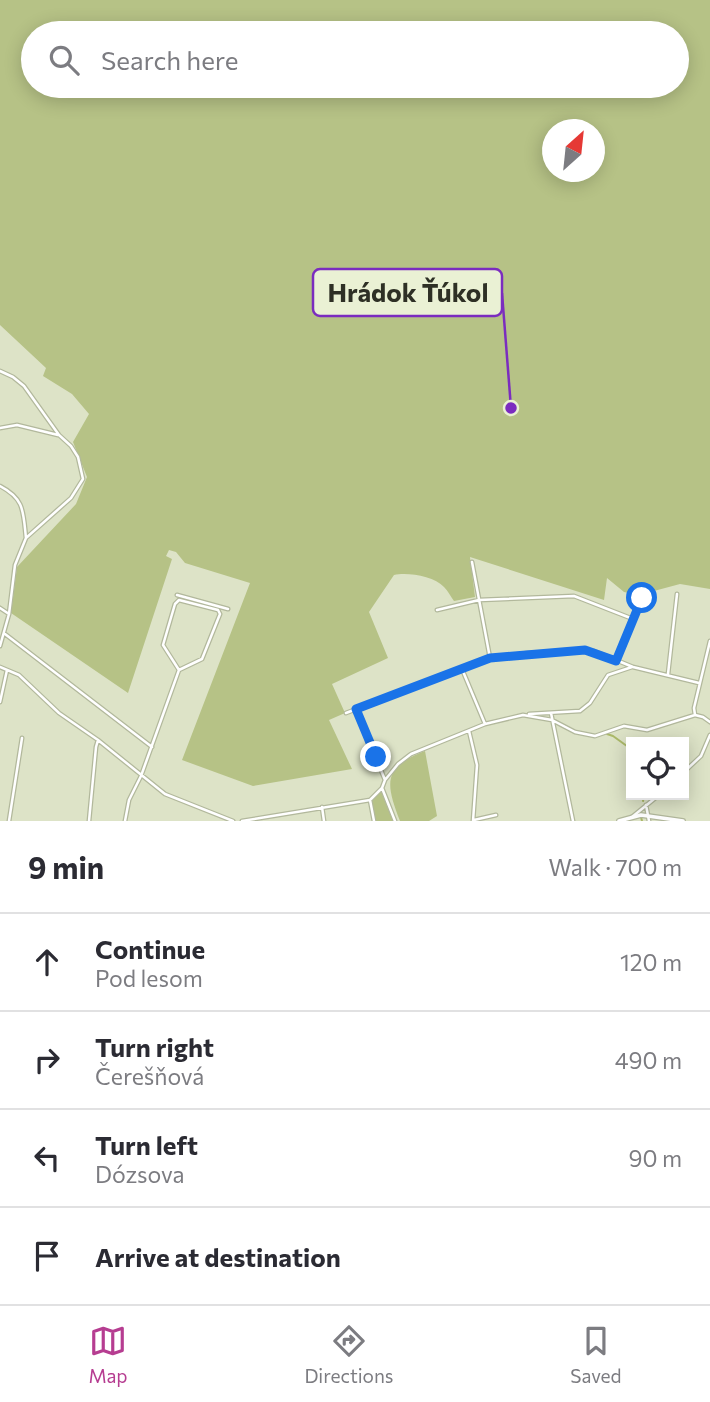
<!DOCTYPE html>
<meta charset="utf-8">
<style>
:root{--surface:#fff;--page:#f7f7f7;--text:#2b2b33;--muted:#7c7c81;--line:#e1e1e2;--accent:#b63d91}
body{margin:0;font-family:Commissioner,sans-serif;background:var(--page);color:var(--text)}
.controls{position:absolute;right:21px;bottom:21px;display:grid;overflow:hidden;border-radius:0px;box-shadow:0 4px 18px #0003}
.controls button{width:63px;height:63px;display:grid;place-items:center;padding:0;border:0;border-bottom:2px solid var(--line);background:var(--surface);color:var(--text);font:35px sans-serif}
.compass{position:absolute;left:542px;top:119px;width:63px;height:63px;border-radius:50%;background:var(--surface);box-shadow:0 4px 18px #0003;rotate:27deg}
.stop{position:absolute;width:21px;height:21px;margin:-16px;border:5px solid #1a73e8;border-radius:50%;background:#fff}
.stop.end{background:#1a73e8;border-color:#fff;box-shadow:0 2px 7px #0008}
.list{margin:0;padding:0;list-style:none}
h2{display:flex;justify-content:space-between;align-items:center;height:91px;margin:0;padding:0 28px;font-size:30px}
h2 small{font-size:23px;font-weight:400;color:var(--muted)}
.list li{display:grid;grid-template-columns:46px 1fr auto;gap:21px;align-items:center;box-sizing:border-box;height:98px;padding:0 28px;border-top:2px solid var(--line)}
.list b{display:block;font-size:26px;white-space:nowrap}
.list p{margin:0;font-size:23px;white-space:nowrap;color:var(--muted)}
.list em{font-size:23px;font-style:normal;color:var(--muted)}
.icon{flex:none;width:38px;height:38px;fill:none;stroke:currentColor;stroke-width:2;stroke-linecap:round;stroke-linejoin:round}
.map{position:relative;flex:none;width:710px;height:821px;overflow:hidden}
.search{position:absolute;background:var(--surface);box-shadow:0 4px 18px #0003;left:21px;right:21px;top:21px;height:77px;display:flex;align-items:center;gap:18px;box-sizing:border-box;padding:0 24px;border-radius:38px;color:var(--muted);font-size:26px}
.sheet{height:483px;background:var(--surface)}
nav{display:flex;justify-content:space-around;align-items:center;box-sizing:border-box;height:98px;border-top:2px solid var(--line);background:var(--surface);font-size:19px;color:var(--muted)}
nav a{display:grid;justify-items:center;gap:4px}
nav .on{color:var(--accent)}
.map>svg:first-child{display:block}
.green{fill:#b6c286;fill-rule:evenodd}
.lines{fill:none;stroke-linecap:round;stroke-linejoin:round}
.stream{stroke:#abb969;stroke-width:2}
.minor-casing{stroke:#b2b89c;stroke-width:5}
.tertiary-casing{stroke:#b2b89c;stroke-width:6}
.minor{stroke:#fff;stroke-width:2.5}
.tertiary{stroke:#fff;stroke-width:3.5}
.route{stroke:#1a73e8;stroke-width:9}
.leader{fill:none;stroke:#7b2cbf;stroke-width:2.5}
.callout-dot{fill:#7b2cbf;stroke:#eaf1d4;stroke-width:2.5}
.callout{fill:#eaf1d4;stroke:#7b2cbf;stroke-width:2.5}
.callout-label{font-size:26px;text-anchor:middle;font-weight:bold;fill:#2e3025}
</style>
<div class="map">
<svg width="710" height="821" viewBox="0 0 710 821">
<rect width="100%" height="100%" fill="#dde3c7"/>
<path class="green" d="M0,0h710v589l-30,-5 -41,11 -15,-3 -17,-14 -3,22 -134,-43 5,40 -21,4c-3,-4 -6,-10 -10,-14 -10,-11 -37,-15 -50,-12l-25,37 19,46 -56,26 13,29 -16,7 23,49 -99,17 -71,-26 68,-177 -65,-20 -9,-11 -7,-2 -3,6 6,3 -44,134 -117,-80 6,-46 59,-63 11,-27 -14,-35 16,-28 -17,-20 -29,-18 3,-8 -46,-43zM33,33h644v53h-644zM552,130h42v42h-42z
M425,751l12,65 -8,5h-29c-15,-39 -17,-54 25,-70z
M381,791l12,30h-20l-3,-18z"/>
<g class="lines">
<path class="stream" d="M607,734l6,2 18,13
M643,801l1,-6
M641,817l1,4"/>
<g class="minor-casing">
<path id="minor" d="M0,371l13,6 11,9 35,49 12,11 7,11 5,22 -12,19 -45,40 -11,27 -6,49 -9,32
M0,428l17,-3 41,10
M0,486c25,13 23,26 26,52
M472,562l18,96
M177,595l51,14
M0,608l9,6
M437,610l42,-10 95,-4 59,23
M5,634l147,113
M616,661l26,-63
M0,667l19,8 40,38 39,27 67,54 68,27
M462,669l23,55
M668,674l9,-80
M0,702l7,-32
M356,709l29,71 -3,8 13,33
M346,713l144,-55 38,-5 66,-2 39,16 66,16
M551,713l22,108
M529,714l51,-3 10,-8 18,-28 24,-8
M695,715l-1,-7 16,-67
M469,731l8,34 -4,56
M684,772l17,-16 9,-21
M385,780l13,-16 13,-10 74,-30 38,-9 29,5 23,12 20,4 29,-10 23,4 48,-15 8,2 7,5
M370,800l4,21
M646,805l3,16
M322,807l2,14
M632,817l27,-22
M474,820l22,-5
M9,821l13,-83
M89,821l7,-74 2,-7
M125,821l4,-21 12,-24 38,-106 23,-11 18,-45 -2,-4 -39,-10 -4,4 -12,41 16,25
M242,821l128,-21 12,-12"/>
</g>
<g class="tertiary-casing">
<path id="tertiary" d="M619,821l22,-6 42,6"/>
</g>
<use href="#minor" class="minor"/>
<use href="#tertiary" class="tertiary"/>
</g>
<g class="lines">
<path class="route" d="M376,757l-20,-48 134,-51 95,-8 31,11 26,-63"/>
</g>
<path class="leader" d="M511 408L502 293"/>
<circle class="callout-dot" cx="511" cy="408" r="7"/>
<rect class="callout" x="313" y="269" width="189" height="47" rx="7"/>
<g class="callout-label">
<text x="408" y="302">Hrádok Ťúkol</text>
</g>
</svg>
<div class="controls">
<button><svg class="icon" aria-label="locate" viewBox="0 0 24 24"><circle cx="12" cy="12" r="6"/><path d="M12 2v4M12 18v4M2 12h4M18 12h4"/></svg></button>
</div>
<svg class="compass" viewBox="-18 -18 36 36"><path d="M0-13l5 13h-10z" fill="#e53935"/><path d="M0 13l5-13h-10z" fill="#7c7c81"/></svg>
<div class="stop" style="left:642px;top:598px"></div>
<div class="stop end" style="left:376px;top:757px"></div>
<div class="search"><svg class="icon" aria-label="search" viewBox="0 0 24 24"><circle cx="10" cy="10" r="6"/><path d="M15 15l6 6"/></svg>Search here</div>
</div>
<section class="sheet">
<h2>9 min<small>Walk · 700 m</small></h2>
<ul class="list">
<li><svg class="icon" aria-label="ahead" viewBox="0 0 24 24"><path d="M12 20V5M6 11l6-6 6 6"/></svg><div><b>Continue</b><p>Pod lesom</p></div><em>120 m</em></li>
<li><svg class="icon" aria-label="right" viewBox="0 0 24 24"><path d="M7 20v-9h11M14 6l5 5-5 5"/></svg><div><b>Turn right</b><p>Čerešňová</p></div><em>490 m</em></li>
<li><svg class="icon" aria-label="left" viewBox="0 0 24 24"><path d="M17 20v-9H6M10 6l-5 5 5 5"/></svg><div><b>Turn left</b><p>Dózsova</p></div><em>90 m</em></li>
<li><svg class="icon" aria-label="arrive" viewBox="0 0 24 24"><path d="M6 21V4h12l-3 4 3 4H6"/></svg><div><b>Arrive at destination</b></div></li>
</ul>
</section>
<nav>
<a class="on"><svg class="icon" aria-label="map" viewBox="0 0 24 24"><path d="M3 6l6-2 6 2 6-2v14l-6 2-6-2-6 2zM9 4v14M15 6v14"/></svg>Map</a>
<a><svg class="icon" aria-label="directions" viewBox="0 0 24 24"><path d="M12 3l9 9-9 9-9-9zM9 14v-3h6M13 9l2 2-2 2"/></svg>Directions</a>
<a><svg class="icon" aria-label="saved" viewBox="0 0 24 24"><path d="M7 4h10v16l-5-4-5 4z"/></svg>Saved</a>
</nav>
